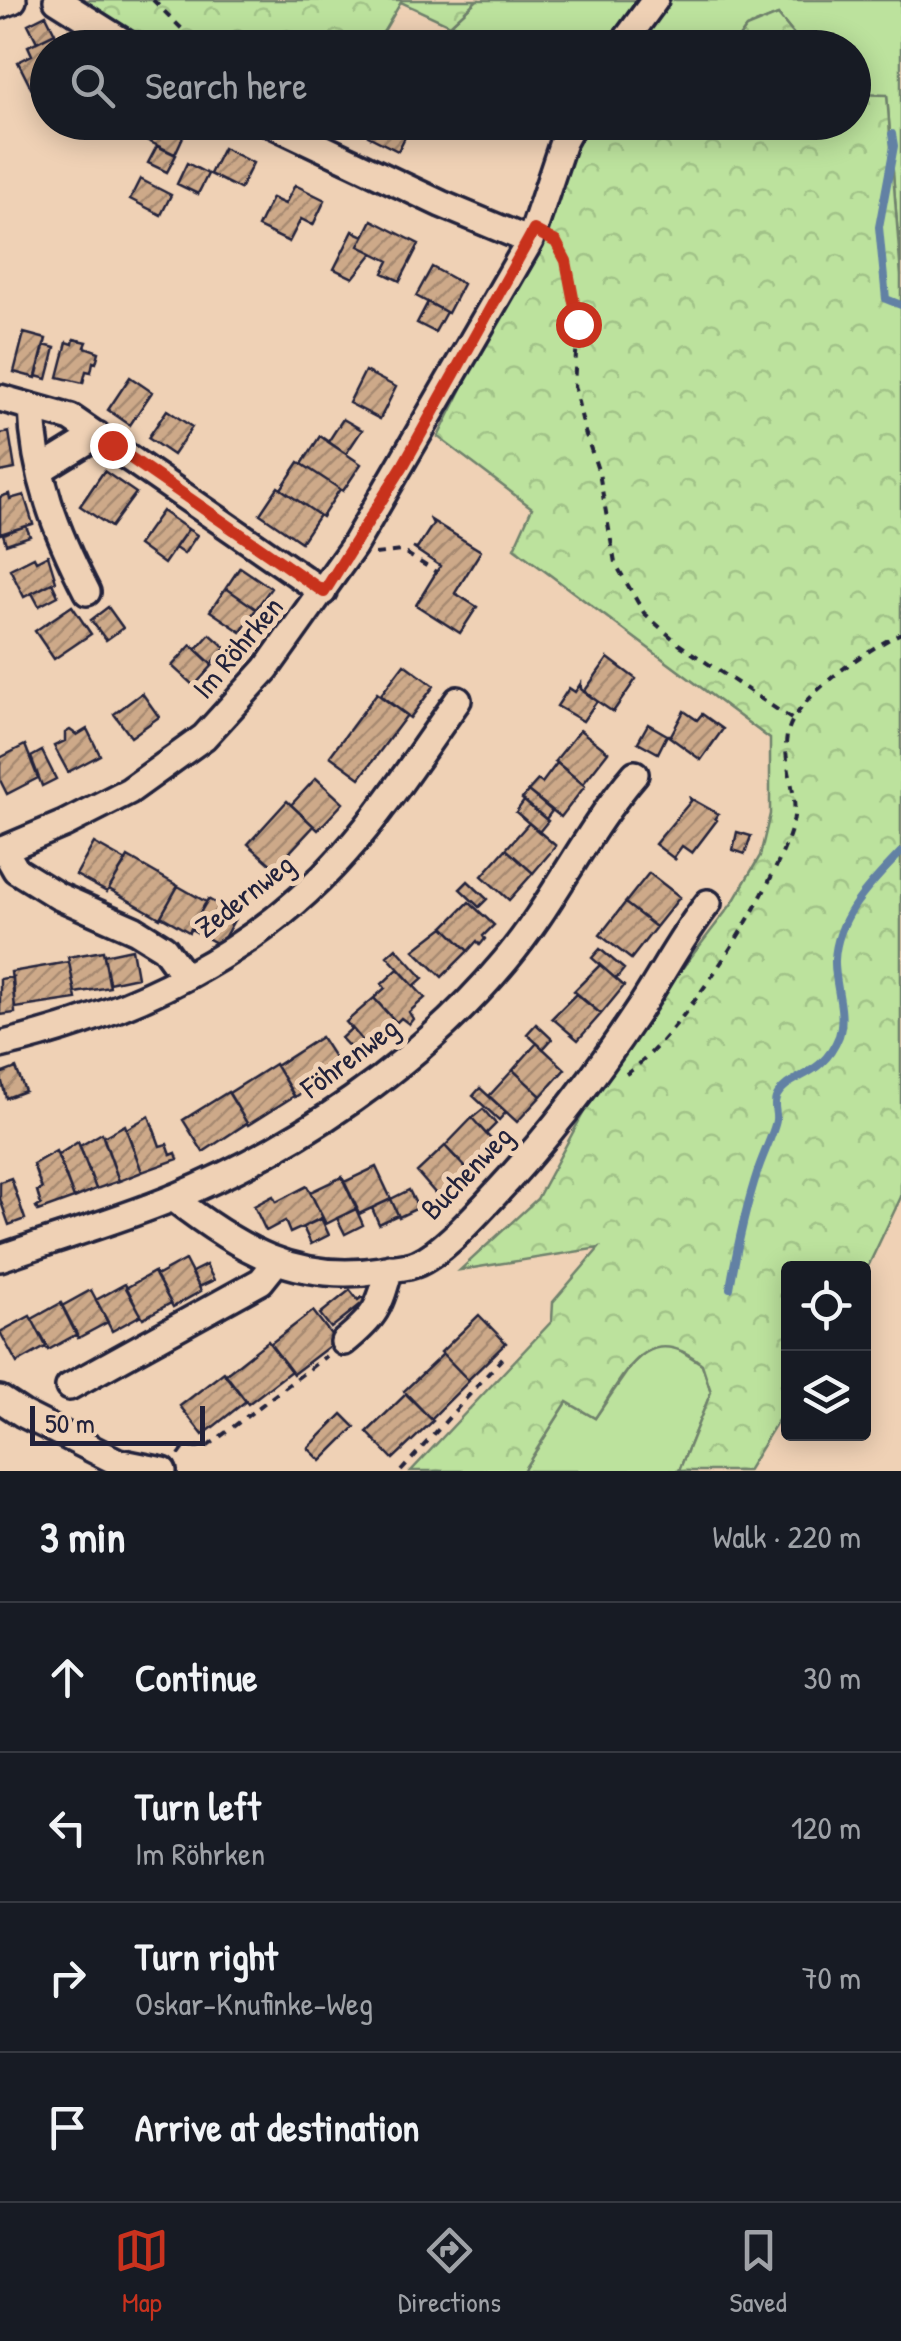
<!DOCTYPE html>
<meta charset="utf-8">
<style>
:root{--surface:#171b24;--page:#20242c;--text:#f1f3f6;--muted:#9ea1a6;--line:#363941;--accent:#c8321e}
body{margin:0;font-family:"Patrick Hand",sans-serif;background:var(--page);color:var(--text)}
.controls{position:absolute;right:30px;bottom:30px;display:grid;overflow:hidden;border-radius:10px;box-shadow:0 5px 25px #0003}
.controls button{width:90px;height:90px;display:grid;place-items:center;padding:0;border:0;border-bottom:2px solid var(--line);background:var(--surface);color:var(--text);font:50px sans-serif}
.scale{position:absolute;left:30px;bottom:25px;width:175px;box-sizing:border-box;padding-left:10px;border:5px solid #22223b;border-top:0;font-size:28px;line-height:35px;white-space:nowrap;color:#22223b;-webkit-text-stroke:8px #efd1b5;paint-order:stroke}
.stop{position:absolute;width:30px;height:30px;margin:-22px;border:8px solid #c8321e;border-radius:50%;background:#fff}
.stop.end{background:#c8321e;border-color:#fff;box-shadow:0 2px 10px #0008}
.list{margin:0;padding:0;list-style:none}
h2{display:flex;justify-content:space-between;align-items:center;height:130px;margin:0;padding:0 40px;font-size:42px}
h2 small{font-size:32px;font-weight:400;color:var(--muted)}
.list li{display:grid;grid-template-columns:65px 1fr auto;gap:30px;align-items:center;box-sizing:border-box;height:150px;padding:0 40px;border-top:2px solid var(--line)}
.list b{display:block;font-size:38px;white-space:nowrap}
.list p{margin:0;font-size:32px;white-space:nowrap;color:var(--muted)}
.list em{font-size:32px;font-style:normal;color:var(--muted)}
.icon{flex:none;width:55px;height:55px;fill:none;stroke:currentColor;stroke-width:2;stroke-linecap:round;stroke-linejoin:round}
.map{position:relative;flex:none;width:901px;height:1471px;overflow:hidden}
.search{position:absolute;background:var(--surface);box-shadow:0 5px 25px #0003;left:30px;right:30px;top:30px;height:110px;display:flex;align-items:center;gap:25px;box-sizing:border-box;padding:0 35px;border-radius:55px;color:var(--muted);font-size:38px}
.sheet{height:730px;background:var(--surface)}
nav{display:flex;justify-content:space-around;align-items:center;box-sizing:border-box;height:140px;border-top:2px solid var(--line);background:var(--surface);font-size:28px;color:var(--muted)}
nav a{display:grid;justify-items:center;gap:5px}
nav .on{color:var(--accent)}
.map>svg:first-child{display:block}
.green{fill:#bce29d;stroke:#6f826c;stroke-width:2.5}
.forest{fill:url(#forest-crowns);stroke:#6f826c;stroke-width:2.5}
.lines{fill:none;stroke-linecap:round;stroke-linejoin:round}
.stream{stroke:#6281a4;stroke-width:8}
.building{fill:url(#building-hatch);stroke:#22223b;stroke-width:2.5}
.minor-casing{stroke:#22223b;stroke-width:32}
.path{stroke:#22223b;stroke-width:4;stroke-dasharray:8 8;stroke-linecap:butt}
.minor{stroke:#efd1b5;stroke-width:25}
.route{stroke:#c8321e;stroke-width:12}
.labels{text-anchor:middle;dominant-baseline:central;stroke-width:10;stroke-linejoin:round;paint-order:stroke}
.street-label{font-size:30px;fill:#22223b;stroke:#efd1b5}
</style>
<div class="map">
<svg width="901" height="1471" viewBox="0 0 901 1471">
<defs>
<pattern id="forest-crowns" width="20" height="18" patternUnits="userSpaceOnUse" patternTransform="scale(2.5)"><rect width="20" height="18" fill="#bce29d"/><path d="M2 6a3 3 0 1 1 6 0M12 15a3 3 0 1 1 6 0" fill="none" stroke="#a1c288"/></pattern>
<pattern id="building-hatch" width="6" height="6" patternUnits="userSpaceOnUse" patternTransform="scale(2.5)"><rect width="6" height="6" fill="#cda989"/><path d="M-1 1l2-2M0 6l6-6M5 7l2-2" fill="none" stroke="#a68971"/></pattern>
</defs>
<rect width="100%" height="100%" fill="#efd1b5"/>
<filter id="ink" filterUnits="userSpaceOnUse"><feTurbulence type="fractalNoise" baseFrequency=".01" numOctaves="2"/><feDisplacementMap in="SourceGraphic" scale="20" xChannelSelector="R" yChannelSelector="G"/><feConvolveMatrix kernelMatrix="1 2 1 2 8 2 1 2 1" color-interpolation-filters="sRGB"/></filter>
<g filter="url(#ink)">
<path class="green" d="M477,0h424v276l-14,-180 -33,-2v-46l-50,-1 -26,-32 -32,13 -14,20 -224,-1 -57,-23z
M671,1345l31,19 9,28 -32,79h-156l44,-69 28,16 38,-55 19,-17z"/>
<path class="forest" d="M81,0h396l-27,25 -49,-23 -27,46 -220,-1z
M778,15l26,32h-72l14,-19z
M854,94l33,1 14,181v921l-37,78v-7h-76v136l-41,67h-68l32,-79 -9,-28c-56,-46 -78,12 -107,54l-28,-16 -44,69h-112l141,-150 1,-19 46,-54 -139,22 77,-71 55,-102 83,-119 58,-76 27,-46 10,-42v-75l-256,-191 18,-40 -94,-71 103,-208 30,-81 15,-25 268,-1z"/>
<g class="lines">
<path class="stream" d="M892,134l2,12 -15,81 7,72 15,6
M730,1288c7,-40 15,-79 28,-118 4,-13 17,-40 18,-50 1,-8 -3,-14 0,-22 11,-25 46,-18 63,-62 8,-24 -5,-51 -4,-76 2,-45 38,-78 66,-108"/>
</g>
<path class="building" d="M46,15l9,18 -18,9 -9,-18z
M55,33l7,15h-14v32l-17,8 -13,-26 14,-7 -4,-9z
M145,122h36l7,4 -13,28 -37,-18z
M374,122h37l1,1 -14,28 -30,-15z
M157,146l19,9 -9,17 -19,-9z
M223,148l30,15 -13,26 -30,-15z
M187,163l21,11 -10,20 -21,-10z
M140,179l31,16 -10,20 -31,-16z
M295,185l30,15 -12,25 -12,-6 -12,23 -31,-15 14,-29 13,6z
M372,220l47,24 -19,37 -17,-8 6,-12 -30,-15z
M353,231l11,5 -5,10 14,7 -20,25 -19,-9z
M432,267l31,17 -15,29 -32,-17z
M428,302l18,10 -11,20 -18,-9z
M24,333l22,6 -10,39 -22,-6z
M74,339l13,3 -2,5 14,5 -3,11 -3,-1 -2,10 -5,-1 -3,12 -25,-6 9,-35 6,2z
M44,345l11,3 -8,31 -11,-3z
M365,371l31,16 -16,32 -31,-16z
M130,377l22,15 -22,33 -22,-15z
M167,410l25,17 -19,28 -25,-17z
M343,419l19,11 -16,24 -18,-12z
M9,432l6,37 -15,3v-38z
M320,436l41,28 -18,27 -41,-27z
M299,462l41,27 -18,28 -41,-28z
M104,471l32,22 -25,34 -31,-21z
M278,487l41,28 -18,27 -41,-28z
M9,494l1,5 14,-4 9,29 -33,10v-37z
M162,511l26,18 -24,35 -26,-19z
M431,520l50,31 -26,42 22,14 -17,26 -44,-28 24,-39 -27,-18 4,1 16,-25z
M26,526l4,10 -24,8 -3,-10z
M188,529l9,6 -13,19 -9,-6z
M48,555l8,26 -32,16 -14,-28 24,-12 2,4z
M240,567l31,21 -15,21 -30,-21z
M52,583l6,13 -19,10 -7,-13z
M226,588l30,21 -15,23 -31,-21z
M72,606l19,28 -37,25 -19,-28z
M108,607l15,21 -17,12 -15,-20z
M210,634l16,14 -15,16 -15,-14z
M191,645l22,20 -19,21 -22,-20z
M608,658l28,21 -23,33 -29,-20z
M404,664l30,22 -24,32 -30,-22z
M581,683v6l16,12 -14,20 -26,-15 12,-18 6,4z
M142,693l17,24 -28,20 -17,-23z
M377,693l30,22 -47,63 -30,-22z
M684,711l13,9 5,-6 21,15 -22,31 -34,-25h4z
M648,724l19,11 -9,18 -20,-11z
M87,729l13,26 -32,17 -14,-26 11,-5v-8l5,-3 7,5z
M580,730l28,22 -25,32 -28,-23z
M25,745l13,33 -31,16 -7,-14v-22z
M42,751l14,28 -14,7 -11,-29z
M557,763l28,23 -24,31 -33,-26 10,-11 4,3z
M316,778l27,25 -25,27 -27,-25z
M528,791l24,20 -6,8 -24,-20z
M690,798l28,16 -3,4 2,2 -25,33 -10,-7 -8,11 2,3 -21,-16 36,-43z
M287,801l27,25 -39,42 -27,-24z
M524,801l24,20 -9,11 -23,-20z
M529,823l27,23 -23,27 -27,-24z
M737,832l14,4 -6,18 -12,-4z
M94,843l32,18 -19,31 -31,-17z
M506,849l27,24 -24,27 -27,-24z
M128,857l50,29 -18,32 -51,-29z
M649,873l31,24 -24,30 -31,-24z
M468,881l19,18 -8,8 -19,-18z
M178,886l28,16 -17,30 -28,-16z
M208,899l29,16 -17,30 -29,-16z
M469,902l25,23 -11,11 2,3 -5,6 -3,-4 -9,10 -24,-24z
M625,903l31,24 -25,32 -31,-24z
M444,927l24,24 -26,26 -28,-27z
M396,948l27,30 -9,8 -27,-30z
M132,949l5,28 -28,6 -5,-28z
M600,949l24,20 -8,10 -24,-21z
M103,951l7,36 -35,6 -7,-36z
M69,962l7,37 -61,9 -4,-36z
M600,965l24,21 -23,28 -27,-23z
M398,969l27,29 -16,14 4,7 -4,5 -8,-6 -5,5 -22,-25 11,-10 -3,-4z
M13,977l2,36 -15,2v-36z
M576,994l25,20 -23,26 -26,-22z
M374,998l22,24 -28,25 -22,-25z
M536,1024l16,15 -9,10 -16,-15z
M352,1028l16,19 -10,9 -17,-18z
M321,1037l20,31 -46,29 -19,-31z
M537,1043l28,26 -24,27 -28,-26z
M275,1064l19,32 -46,29 -19,-32z
M16,1068l9,23 -19,7 -6,-24z
M513,1070l28,26 -24,26 -28,-26z
M480,1088l26,24 -7,8 -26,-24z
M228,1092l19,31 -44,29 -20,-32z
M483,1109l13,15 -10,10 -14,-16z
M149,1116l11,30 7,-2 4,11 5,-2 2,6 -36,13 -16,-43z
M472,1118l25,28 -28,26 -24,-26z
M125,1125l17,47 -23,9 -16,-44z
M102,1133l17,48 -23,8 -16,-43z
M78,1142l18,47 -22,9 -16,-43z
M445,1146l27,28 -30,27 -25,-29z
M56,1151l18,47 -36,13 -2,-4 5,-2 -4,-14 5,-2 -9,-25z
M376,1167l15,32 -32,15 -15,-32z
M342,1177l15,31 -31,16 -16,-32z
M11,1178l14,41 -16,6 -9,-26v-17z
M307,1186l16,32 -33,15 -5,-12 -19,10 -12,-25 19,-10 3,6z
M409,1190l9,18 -19,9 -8,-18z
M391,1199l7,16 -19,9 -7,-16z
M356,1209l7,16 -18,9 -8,-16z
M321,1218l8,17 -18,9 -8,-17z
M185,1260l16,31 -28,16 -17,-31z
M206,1265l8,15 -15,7 -7,-15z
M154,1272l17,31 -28,15 -17,-30z
M125,1284l16,31 -29,16 -16,-31z
M91,1290l17,32 -30,16 -16,-32z
M350,1290l8,10 4,-3 3,4 -34,27 -11,-14z
M61,1303l16,31 -29,16 -16,-31z
M313,1311l23,30 -43,33 -23,-30z
M479,1315l27,28 -38,37 -27,-28z
M30,1316l17,30 -30,17 -17,-31z
M268,1341l23,30 -43,33 -23,-29z
M443,1354l26,27 -38,38 -27,-28z
M224,1372l22,29 -43,34 -23,-29z
M406,1394l27,27 -40,38 -26,-27z
M342,1414l13,13 -34,34 -13,-13z"/>
<g class="lines">
<g class="minor-casing">
<path id="minor" d="M57,0l76,48
M0,5l13,-5
M620,48l35,-48
M268,122l173,82 89,37
M0,398l71,20 252,174
M32,407c2,69 24,125 55,185
M40,470l57,-35
M4,849l12,21 42,26 77,34 29,18 21,29
M0,851l64,-27 65,-33 75,-54 62,-68 87,-122 177,-306 33,-99 11,-20
M0,1045c129,-30 255,-90 344,-191 42,-47 77,-102 114,-154
M173,1198c64,50 124,86 208,72 11,-2 27,-2 37,-7 24,-11 52,-42 69,-60 56,-59 106,-124 151,-192 24,-36 43,-74 70,-108
M0,1258c57,-20 117,-37 173,-60 124,-51 245,-133 332,-237 49,-58 80,-129 130,-187
M344,1342c32,-26 35,-34 46,-74
M69,1387l192,-106 16,-20
M0,1399l23,15 95,48 45,9"/>
</g>
<path class="path" d="M153,0l38,38 4,10
M557,243l9,18 12,63 -4,61 11,47 14,41 16,90 29,50 36,32 113,75
M375,554l27,-3 34,21
M626,1074c51,-32 154,-192 167,-252 8,-34 -20,-71 1,-104 23,-35 70,-66 107,-85
M179,1455l5,-7 24,-2 118,-90
M401,1471l104,-116"/>
<use href="#minor" class="minor"/>
</g>
</g>
<g class="lines" filter="url(#ink)">
<path class="route" d="M112,445l212,147 80,-128 130,-234 22,12 10,19 12,63"/>
</g>
<g class="labels">
<g class="street-label">
<text transform="translate(237 647) rotate(-50)">Im Röhrken</text>
<text transform="translate(244 895) rotate(-38)">Zedernweg</text>
<text transform="translate(349 1057) rotate(-37)">Föhrenweg</text>
<text transform="translate(466 1172) rotate(-46)">Buchenweg</text>
</g>
</g>
</svg>
<div class="controls">
<button><svg class="icon" aria-label="locate" viewBox="0 0 24 24"><circle cx="12" cy="12" r="6"/><path d="M12 2v4M12 18v4M2 12h4M18 12h4"/></svg></button>
<button><svg class="icon" aria-label="layers" viewBox="0 0 24 24"><path d="M12 4l9 5-9 5-9-5zM3 14l9 5 9-5"/></svg></button>
</div>
<div class="scale">50 m</div>
<div class="stop" style="left:578px;top:324px"></div>
<div class="stop end" style="left:112px;top:445px"></div>
<div class="search"><svg class="icon" aria-label="search" viewBox="0 0 24 24"><circle cx="10" cy="10" r="6"/><path d="M15 15l6 6"/></svg>Search here</div>
</div>
<section class="sheet">
<h2>3 min<small>Walk · 220 m</small></h2>
<ul class="list">
<li><svg class="icon" aria-label="ahead" viewBox="0 0 24 24"><path d="M12 20V5M6 11l6-6 6 6"/></svg><div><b>Continue</b></div><em>30 m</em></li>
<li><svg class="icon" aria-label="left" viewBox="0 0 24 24"><path d="M17 20v-9H6M10 6l-5 5 5 5"/></svg><div><b>Turn left</b><p>Im Röhrken</p></div><em>120 m</em></li>
<li><svg class="icon" aria-label="right" viewBox="0 0 24 24"><path d="M7 20v-9h11M14 6l5 5-5 5"/></svg><div><b>Turn right</b><p>Oskar-Knufinke-Weg</p></div><em>70 m</em></li>
<li><svg class="icon" aria-label="arrive" viewBox="0 0 24 24"><path d="M6 21V4h12l-3 4 3 4H6"/></svg><div><b>Arrive at destination</b></div></li>
</ul>
</section>
<nav>
<a class="on"><svg class="icon" aria-label="map" viewBox="0 0 24 24"><path d="M3 6l6-2 6 2 6-2v14l-6 2-6-2-6 2zM9 4v14M15 6v14"/></svg>Map</a>
<a><svg class="icon" aria-label="directions" viewBox="0 0 24 24"><path d="M12 3l9 9-9 9-9-9zM9 14v-3h6M13 9l2 2-2 2"/></svg>Directions</a>
<a><svg class="icon" aria-label="saved" viewBox="0 0 24 24"><path d="M7 4h10v16l-5-4-5 4z"/></svg>Saved</a>
</nav>
